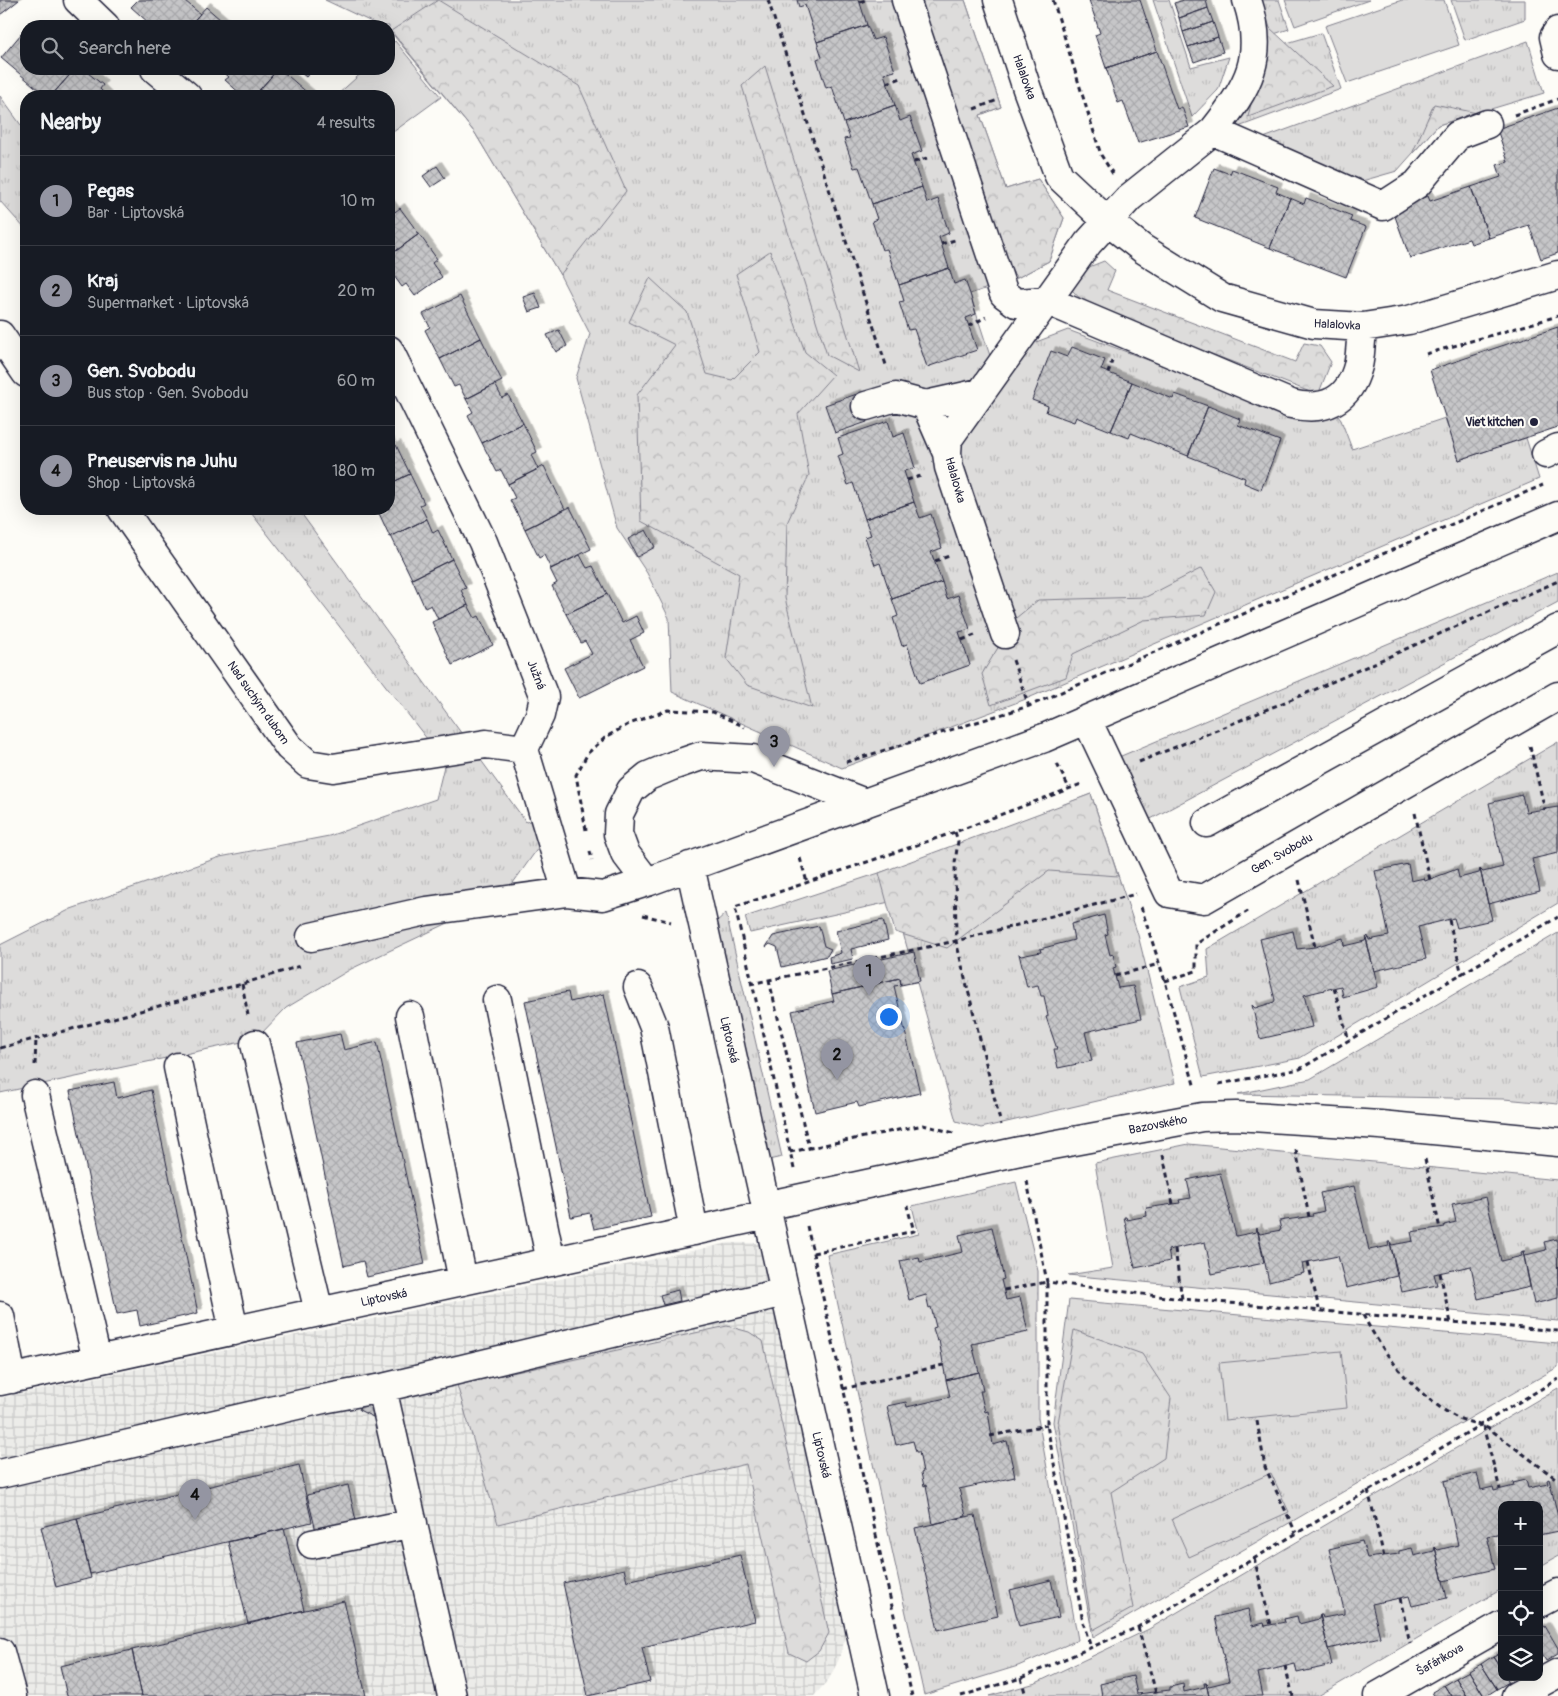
<!DOCTYPE html>
<meta charset="utf-8">
<style>
:root{--surface:#171b24;--page:#242831;--text:#f1f3f6;--muted:#9ea1a6;--line:#363941;--accent:#9495a2}
body{margin:0;font-family:Pangolin,sans-serif;background:var(--page);color:var(--text)}
.controls{position:absolute;right:15px;bottom:15px;display:grid;overflow:hidden;border-radius:10px;box-shadow:0 5px 20px #0002}
.controls button{width:45px;height:45px;display:grid;place-items:center;padding:0;border:0;border-bottom:1px solid var(--line);background:var(--surface);color:var(--text);font:25px sans-serif}
.you{position:absolute;left:888px;top:1016px;width:18px;height:18px;margin:-12px;border:4px solid #fff;border-radius:50%;background:#1a73e8;box-shadow:0 0 0 8px #1a73e833}
.badge{display:grid;place-items:center;width:32px;height:32px;border-radius:50%;background:var(--accent);color:#111;font-size:16px;font-weight:700}
.pin{position:absolute;translate:-50% -41px;filter:drop-shadow(0 1px 2px #0008)}
.pin::after{content:'';position:absolute;top:26px;width:18px;height:15px;background:inherit;clip-path:polygon(0 0,100% 0,50% 100%)}
.list{margin:0;padding:0;list-style:none}
h2{display:flex;justify-content:space-between;align-items:center;height:65px;margin:0;padding:0 20px;font-size:21px}
h2 small{font-size:16px;font-weight:400;color:var(--muted)}
.list li{display:grid;grid-template-columns:32px 1fr auto;gap:15px;align-items:center;box-sizing:border-box;height:90px;padding:0 20px;border-top:1px solid var(--line)}
.list b{display:block;font-size:19px;white-space:nowrap}
.list p{margin:0;font-size:16px;white-space:nowrap;color:var(--muted)}
.list em{font-size:16px;font-style:normal;color:var(--muted)}
.icon{flex:none;width:28px;height:28px;fill:none;stroke:currentColor;stroke-width:2;stroke-linecap:round;stroke-linejoin:round}
.map{position:relative;flex:none;width:1558px;height:1696px;overflow:hidden}
.search{position:absolute;background:var(--surface);box-shadow:0 5px 20px #0002;left:20px;top:20px;width:375px;height:55px;display:flex;align-items:center;gap:12px;box-sizing:border-box;padding:0 18px;border-radius:20px;color:var(--muted);font-size:19px}
.panel{position:absolute;background:var(--surface);box-shadow:0 5px 20px #0002;left:20px;top:90px;width:375px;height:425px;border-radius:20px}
.map>svg:first-child{display:block}
.industrial{fill:url(#industrial-grid)}
.grass{fill:url(#grass-tufts);stroke:#807f8b}
.forest{fill:url(#forest-crowns);stroke:#807f8b}
.park{fill:#dddcdb;stroke:#807f8b}
.building{fill:url(#building-cross-hatch);stroke:#22223b;filter:url(#shadow)}
.lines{fill:none;stroke-linecap:round;stroke-linejoin:round}
.minor-casing{stroke:#22223b;stroke-width:31}
.path{stroke:#22223b;stroke-width:3;stroke-dasharray:5 4;stroke-linecap:butt}
.minor{stroke:#fdfcf7;stroke-width:28}
.poi-dot{fill:#22223b;stroke:#fdfcf7;stroke-width:2}
.labels{text-anchor:middle;dominant-baseline:central;stroke-width:4;stroke-linejoin:round;paint-order:stroke}
.street-label{font-size:12px;fill:#22223b;stroke:#fdfcf7}
.poi-label{font-size:12px;font-weight:bold;fill:#22223b;stroke:#fdfcf7;text-anchor:end}
</style>
<div class="map">
<svg width="1558" height="1696" viewBox="0 0 1558 1696">
<defs>
<pattern id="industrial-grid" width="8" height="8" patternUnits="userSpaceOnUse" patternTransform="scale(1.25)"><rect width="8" height="8" fill="#ecece9"/><path d="M0 4h8M4 0v8" fill="none" stroke="#cacac9"/></pattern>
<pattern id="grass-tufts" width="24" height="20" patternUnits="userSpaceOnUse" patternTransform="scale(1.25)"><rect width="24" height="20" fill="#dddcdb"/><path d="M3 7l-1-3M5 7V3M7 7l1-3M15 17l-1-3M17 17v-4M19 17l1-3" fill="none" stroke="#bdbcbd"/></pattern>
<pattern id="forest-crowns" width="20" height="18" patternUnits="userSpaceOnUse" patternTransform="scale(1.25)"><rect width="20" height="18" fill="#dddcdb"/><path d="M2 6a3 3 0 1 1 6 0M12 15a3 3 0 1 1 6 0" fill="none" stroke="#bdbcbd"/></pattern>
<pattern id="building-cross-hatch" width="8" height="8" patternUnits="userSpaceOnUse" patternTransform="scale(1.25)"><rect width="8" height="8" fill="#c6c6c8"/><path d="M0 0l8 8M0 8l8-8" fill="none" stroke="#aaaaad"/></pattern>
<filter id="shadow"><feDropShadow dx="4.5" dy="-4.5" stdDeviation="0" flood-color="#0004"/></filter>
</defs>
<rect width="100%" height="100%" fill="#fdfcf7"/>
<filter id="ink" filterUnits="userSpaceOnUse"><feTurbulence type="fractalNoise" baseFrequency=".02" numOctaves="2"/><feDisplacementMap in="SourceGraphic" scale="10" xChannelSelector="R" yChannelSelector="G"/><feConvolveMatrix kernelMatrix="1 2 1 2 8 2 1 2 1" color-interpolation-filters="sRGB"/></filter>
<g filter="url(#ink)">
<path class="industrial" d="M729,1243h31l87,389 -8,27 -10,20 -15,17h-814v-298z"/>
<path class="grass" d="M325,0h640l36,107 -21,8 26,74 32,-10 26,39 -15,43 -32,17 -47,16 21,65 77,-29 243,91 24,-9 6,8 11,29 93,-31 14,42 67,-22 13,41 -513,220 -184,69 -170,-76 -3,-74 -22,-45 -30,-45 -41,-150 14,-44 -30,-59 -85,-142 -86,-103v-4h-9z
M1153,0h16l22,67 38,-10 -11,33 -26,27z
M1252,0h27l10,29 -27,9z
M1451,0h74v19l-60,21z
M1321,33l20,56 -108,40 19,-30 11,-49z
M1528,41l16,52 -106,32 -41,46 -35,10 -104,-41z
M0,96l26,36v98l-26,-29z
M248,509h50l228,313 16,-5 11,10 -50,70 -152,72 -65,39 -30,31 -256,54v-148l71,-36 149,-52 109,-21 107,-37 9,-37z
M1558,572v30l-413,220 -31,-63z
M1558,742v161l-258,155 -97,19 -23,-90 29,-10 -2,-28z
M1091,794l47,141 37,148 -194,45 -25,-7 -62,-220 -144,32 -5,-16 198,-65z
M726,913l56,244 -18,4 -48,-239z
M1558,933v171l-54,-5 -266,-5 72,-15z
M1189,1144l369,36v141l-490,-46 45,-7 -18,-105z
M1016,1182l22,89v147l40,222 -60,26 -94,29 -97,-440 92,-21 -7,-28z
M1069,1300l489,43v24l-465,270 -40,-215z
M1558,1388v168l-19,11v-62h-37v84l-184,107h-329l47,-13 113,-54z"/>
<path class="forest" d="M438,0l141,86 47,105 -66,84 -85,-142 -84,-102z
M911,0h54l36,107 -21,8 26,74 32,-10 26,39 -15,43 -32,17 -18,-25z
M1261,0l9,28 63,58 -85,31 15,-67z
M765,66l94,306 -32,-17 -85,-269z
M1434,104l43,9 -39,12 -26,29z
M770,251l35,101 28,23 -35,39 11,61 -22,48 -2,75 27,110 -65,-23 -21,-27 13,-84 -98,-53 -4,-126 38,-50 -46,-23 21,-44 37,34 20,62 25,6 28,-28 -24,-78z
M1104,261l11,10 -8,19 188,72 9,-19 16,3 11,16 -13,33 -231,-89 -16,-17 13,-20z
M1202,568l14,24 -10,23 -62,5 -71,34 -7,23 -75,28 -9,-31 34,-56 22,-18 108,-3z
M1091,794l27,82 -69,-5 -102,77 -52,-16 -16,-59z
M727,1326l22,6 14,9 66,292 -10,18 -13,10 -17,-8 -43,-189 -248,60 -41,-139z
M1074,1330l68,24 29,44 -7,60 -53,34 22,116 -40,22 -35,-207z"/>
<path class="park" d="M1285,0h84l-74,26z
M1402,0h42l15,45 -112,38 -22,-57z
M395,41l46,56 -52,38v-39h-53l30,-27h23v-22z
M1341,1351l6,57 -122,12 -6,-57z
M1271,1473l18,39 -100,45 -17,-38z"/>
<path class="building" d="M0,0h19l-19,15z
M138,0h46l16,14 -11,12h-43l3,-3 -18,-16z
M797,0h62l8,25 -50,17 -12,-37 -6,2z
M1089,0h51l17,51 -51,17 -11,-33 5,-2z
M1184,0h22l2,8 -29,10 -5,-15z
M206,7l22,19h-39z
M1208,8l5,14 -30,10 -4,-14z
M1213,22l5,15 -30,10 -5,-15z
M867,25l6,15 10,-3 12,34 -11,3 11,31 -51,18 -12,-37 -6,2 -9,-29 5,-2 -5,-15z
M26,28v41h49l-24,27h-5l-45,-38z
M1218,37l5,15 -29,10 -6,-15z
M1157,51l20,58 5,-2 7,20 -51,16 -15,-42 -5,2 -12,-35z
M75,69h8l20,16 -3,4 7,7h-56z
M220,69h58l-24,27h-11l-18,-16 4,-3z
M278,69h2l31,27h-57z
M296,69h17l-7,8z
M895,105l5,16 10,-4 12,34 -11,4 11,32 -50,17 -13,-37 -5,1 -10,-29 6,-1 -6,-15z
M1558,108v145l-17,6 -12,-34 -40,13 -18,-51 30,-10 -4,-12 11,-3 -11,-33z
M437,166l8,12 -14,9 -8,-11z
M1214,168l16,6 2,-5 46,18 -2,5 14,6 -20,50 -75,-30z
M922,187l5,16 11,-4 11,34 -10,4 10,31 -50,17 -12,-36 -5,1 -10,-29 5,-2 -5,-15z
M1471,187l18,51 -18,6 -2,-5 -59,19 -18,-50 36,-12 2,5z
M1290,198l14,6 2,-6 46,18 -2,5 16,6 -20,50 -76,-29z
M389,204l6,8 5,-4 19,26 -30,22z
M419,234l18,25 -5,4 10,14 -27,19 -9,-12 -4,3 -13,-18v-13z
M949,268l5,16 11,-4 5,14 6,20 -10,4 11,32 -50,17 -13,-38 -6,1 -9,-28 5,-1 -5,-16z
M535,293l6,15 -12,4 -6,-15z
M460,296l21,42 -41,21 -15,-29 5,-3 -7,-13z
M1558,327v100l-99,33 -29,-90z
M559,330l8,16 -11,6 -9,-17z
M481,338l21,43 -36,18 -7,-14 -5,2 -14,-28z
M1072,347l33,13 -4,10 31,12 -21,49 -35,-14 -2,5 -28,-10 2,-6 -16,-6 19,-49 16,6z
M1132,382l41,17 2,-5 33,12 -20,50 -57,-23 -2,5 -18,-7z
M495,384l7,14 6,-3 15,28 -41,20 -14,-28 5,-3 -7,-13z
M857,394l10,28 -32,11 -10,-28z
M1208,406l32,13 -2,6 42,16 -19,49 -17,-7 1,-5 -57,-22z
M888,421l5,16 11,-4 11,35 -11,3 10,31 -49,17 -12,-36 -5,2 -10,-29 5,-2 -5,-16z
M523,423l14,29 -6,3 7,14 -30,15 -7,-14 -4,2 -15,-29z
M389,441l3,7 4,-3 14,29 -21,10z
M544,466l21,43 -40,20 -15,-29 5,-2 -7,-14z
M410,474l14,29 -4,2 7,14 -37,18 -13,-28h12v-25z
M914,502l6,16 11,-4 11,34 -11,4 11,30 -50,17 -12,-36 -5,2 -10,-28 6,-2 -6,-16z
M570,507l21,42 -40,20 -7,-14 -5,3 -14,-29z
M427,519l6,14 5,-3 14,29 -40,20 -21,-43z
M646,530l9,17 -18,10 -9,-18z
M580,555l7,13 6,-2 14,28 -41,20 -14,-28 5,-3 -7,-14z
M452,559l14,29 -5,2 7,15 -30,14 -7,-14 -6,3 -13,-29z
M942,582l5,17 11,-4 12,34 -11,3 11,33 -50,18 -13,-39 -5,2 -9,-28 5,-2 -6,-17z
M607,594l15,29 14,-7 8,17 -14,7 13,26 -64,32 -15,-30 28,-14 -7,-13 -4,2 -15,-29z
M468,605l7,13 4,-2 14,29 -41,20 -20,-43z
M1522,795l4,17 32,-5v46l-26,6 8,32 -52,13 -8,-35 3,3 20,-5 -14,-64z
M1408,864l3,17 13,-3 1,3 32,-12 2,9 20,-5 1,-4 12,51 -35,8 -3,-10 -36,9 8,32 -52,12 -8,-33 2,-2 1,4 20,-4 -14,-65z
M1104,915l4,19 -3,1 5,20 3,-1 3,13 -3,1 5,20 15,-2 8,33 -56,13 7,29 -34,7 -4,-19h3l-11,-32 2,-1 -4,-20h-3l-3,-11 -11,2 -8,-33 2,2 20,-4 -1,-3 34,-9 -3,-16z
M883,920l5,20 -37,9 2,10 -23,5 -1,-7 12,-4 -5,-22z
M819,926l5,20 7,3 -4,7 -45,11 -5,-20 -7,-3 -4,3 7,-11z
M1293,931l4,18 18,-2 28,-9 1,8 21,-5 1,-3 12,49 -35,10 -2,-11 -37,9 8,32 -52,12 -8,-34 3,3 19,-6 1,-2 -15,-61z
M914,952l6,29 -19,4 -1,-7 -68,16 -5,-23z
M900,978l1,7 -7,1 26,107 -61,14 -2,-5 -42,10 -23,-101 42,-10 -2,-7z
M568,992l2,10 34,-8 47,223 -57,12 -4,-16 -19,4 -46,-216z
M340,1034l4,16 33,-8 48,222 -58,13 -4,-16 -19,5 -47,-223z
M114,1082l3,16 34,-8 47,223 -58,13 -3,-16 -20,4 -47,-223z
M1220,1173l16,63 20,-4 1,-4 7,35 -52,11 -7,-32 -37,8 2,11 -35,7 -11,-51h2l1,3 20,-4 -1,-8 34,-5 -1,-3 12,-2 -4,-18z
M1354,1186l15,64 20,-4 -1,-4h2l7,34 -51,12 -8,-32 -36,7 2,10 -35,9 -11,-51 2,3 21,-4 -2,-9 34,-5 -1,-2 12,-3 -4,-18z
M1486,1197l15,64 21,-5 -1,-4 2,-1 7,36 -52,12 -7,-33 -37,8 3,11 -35,7 -12,-50 2,3 21,-4 -2,-9 34,-5 -1,-2 12,-3 -4,-18z
M992,1227l12,52 -3,1 5,20 14,-3 8,35 -56,12 7,28 -33,8 -7,-40 -2,1 -4,-13 3,-1 -5,-20 -2,1 -3,-13 -17,5 -9,-39 19,-4 1,5 43,-10 -4,-17z
M1557,1239l1,59 -24,6 -11,-53h2l1,4 20,-5 -2,-8z
M678,1290l2,11 -17,4 -3,-10z
M979,1372l4,19h-3l5,21 3,-1 5,34 14,-4 8,36 -56,12 7,27 -33,8 -7,-39 -2,1 -3,-13 2,-1 -4,-20h-3l-3,-11 -17,4 -9,-39 19,-4 1,5 43,-10 -4,-17z
M363,1402l17,8 -5,8 -16,-8z
M299,1465l13,57 -222,52 -13,-56z
M1477,1473l4,17 12,-3 1,4 20,-5 -1,-3 13,-3 2,8 20,-4 -1,-4 2,-1 9,37v15l-19,4v-30h-37v28l-15,3 8,33 -52,12 -8,-34 3,3 20,-5 -14,-64z
M348,1485l8,36 -40,10 -9,-36z
M975,1515l23,101 -60,14 -23,-102z
M77,1518l14,60 -35,9 -15,-60z
M284,1529l20,81 -56,14 -20,-82z
M1362,1541l5,17 32,-4v-3l13,-3 2,8 20,-5 1,-4 12,51 -35,8 -3,-10 -37,8 8,33 -52,12 -8,-34h2l1,3 21,-4v-4l-15,-61z
M740,1555l15,66 -113,26 8,35 -62,14 -25,-113 61,-14 3,12z
M1051,1580l8,37 -40,9 -9,-36z
M344,1601l22,95h-224l-10,-46z
M1248,1609l4,17 12,-3 1,3 20,-4 -1,-3 13,-3 2,8 20,-5 1,-4 12,50 -35,8 -2,-9 -37,9 5,23h-54l-3,-13 3,3 20,-5 -14,-64z
M1545,1626l13,22v6l-12,7 -7,-12v-20z
M132,1650l10,46h-75l-7,-30z
M1502,1652v18l-9,-14z
M1493,1656l9,14v7h4l3,5 -12,7 -16,-25z
M1481,1664l16,25 -11,7h-2l-15,-25z
M1469,1671l15,25h-17l-11,-18z
M1133,1676l4,18 33,-4v-3l13,-3 1,8 21,-5 -1,-4h2l3,13h-107l-2,-12z
M1456,1678l11,18h-16l-7,-11z
M1444,1685l7,11h-17l-2,-4z"/>
<g class="lines">
<g class="minor-casing">
<path id="minor" d="M78,0l27,26
M906,0l98,294 12,9 32,-2 243,103c33,8 58,-3 67,-38 3,-12 2,-26 5,-39
M998,0l29,89 32,87 48,45 36,28 79,49 92,26 49,3 46,-7 149,-45
M1558,31l-4,6 4,17
M155,69l32,27
M1213,131l170,75 34,-22 41,-49 29,-11
M0,335l26,38
M389,350l94,192 61,155 -4,18 -16,34 43,143
M926,405l54,-12
M866,406l30,-9 30,8 21,48
M1546,454l12,-6
M122,509l167,238 19,17 25,4 153,-24 38,5
M1005,634l-56,-167 -2,-14 1,-14 140,-196 41,-45 84,-67c36,-44 53,-75 34,-131
M1087,720l82,173 35,6 354,-203
M1207,823l351,-194
M690,866l185,830
M647,882l-22,-29 -7,-19 1,-20 12,-24 17,-14 24,-10 29,-10 52,3 112,44
M311,937l115,-26 141,-19 36,4 44,-14 397,-144 514,-222
M638,987l16,40 40,204
M497,1000l54,262
M410,1016l53,265
M255,1044l64,268
M178,1067l56,264
M35,1095l62,265
M765,1206l255,-55 182,-34 34,-1 144,9 178,17
M0,1316l12,63
M0,1381l767,-166
M382,1388l70,308
M0,1474l323,-75 59,-11 403,-96
M312,1544l101,-21
M1539,1603l19,-10
M0,1652l12,44
M1378,1696l124,-71
M1516,1696l42,-23"/>
</g>
<path class="path" d="M768,0l119,368
M1053,0l48,155 12,19
M860,2l5,-2
M887,83l14,-5
M974,109l24,-9
M1514,115l44,-16
M914,162l13,-4
M941,244l14,-4
M969,326l17,-9
M1426,354l132,-38
M1108,373l4,-12
M907,480l14,-4
M935,561l14,-5
M962,640l13,-5
M1013,660l16,47
M1530,746l15,64
M846,762l183,-56 514,-221
M1139,762l175,-72 244,-109
M1057,764l12,24
M1415,813l15,67
M586,830l-10,-55 12,-22 18,-16 23,-13 39,-14 45,2 32,15
M955,832l3,9 -3,22 1,78 45,184
M590,851l2,9
M800,858l7,24
M1299,880l16,67
M1141,907l24,74 30,107
M643,915l28,7
M1449,920l13,55
M1115,976l44,-12
M769,980l40,168
M1165,981l31,-10v-27l52,-33
M242,984l6,31
M750,984l206,-43 180,-47
M1334,988l15,53
M0,1048l242,-64 58,-18
M35,1065l1,-27
M1219,1084l81,-15 258,-152
M1296,1150l13,67
M790,1152l133,-27 31,8
M1163,1155l10,49
M1425,1159l15,70
M794,1169l-59,-262 220,-75 129,-49
M1027,1181l20,101 135,17 376,32
M807,1226l105,470
M1175,1249l7,50
M813,1253l101,-22 -7,-25
M1308,1262l11,47
M1440,1273l11,50
M1004,1290l43,-8v143l36,197 8,26
M1363,1315c21,40 50,77 89,100 12,7 27,8 39,15l67,50
M843,1389l100,-24
M1257,1421l8,46 31,66
M1483,1426l17,63
M990,1436l57,-11
M1368,1490l16,67
M1254,1558l17,67
M1400,1598l10,45
M1138,1627l18,66
M1285,1666l8,30
M1021,1678l5,18
M961,1696l60,-18 117,-51 420,-248"/>
<use href="#minor" class="minor"/>
</g>
</g>
<circle class="poi-dot" cx="1534" cy="422" r="5"/>
<g class="labels">
<g class="street-label">
<text transform="translate(1024 77) rotate(70)">Halalovka</text>
<text transform="translate(1337 325) rotate(3)">Halalovka</text>
<text transform="translate(955 480) rotate(74)">Halalovka</text>
<text transform="translate(536 675) rotate(69)">Južná</text>
<text transform="translate(258 703) rotate(55)">Nad suchým dubom</text>
<text transform="translate(1282 854) rotate(-30)">Gen. Svobodu</text>
<text transform="translate(729 1040) rotate(77)">Liptovská</text>
<text transform="translate(1158 1125) rotate(-11)">Bazovského</text>
<text transform="translate(384 1298) rotate(-12)">Liptovská</text>
<text transform="translate(821 1455) rotate(77)">Liptovská</text>
<text transform="translate(1440 1660) rotate(-30)">Šafárikova</text>
</g>
<g class="poi-label">
<text x="1524" y="422">Viet kitchen</text>
</g>
</g>
</svg>
<div class="controls">
<button>+</button>
<button>−</button>
<button><svg class="icon" aria-label="locate" viewBox="0 0 24 24"><circle cx="12" cy="12" r="6"/><path d="M12 2v4M12 18v4M2 12h4M18 12h4"/></svg></button>
<button><svg class="icon" aria-label="layers" viewBox="0 0 24 24"><path d="M12 4l9 5-9 5-9-5zM3 14l9 5 9-5"/></svg></button>
</div>
<div class="you"></div>
<div class="pin badge" style="left:869px;top:996px">1</div>
<div class="pin badge" style="left:837px;top:1080px">2</div>
<div class="pin badge" style="left:774px;top:767px">3</div>
<div class="pin badge" style="left:195px;top:1520px">4</div>
<div class="search"><svg class="icon" aria-label="search" viewBox="0 0 24 24"><circle cx="10" cy="10" r="6"/><path d="M15 15l6 6"/></svg>Search here</div>
<section class="panel">
<h2>Nearby<small>4 results</small></h2>
<ul class="list">
<li><span class="badge">1</span><div><b>Pegas</b><p>Bar · Liptovská</p></div><em>10 m</em></li>
<li><span class="badge">2</span><div><b>Kraj</b><p>Supermarket · Liptovská</p></div><em>20 m</em></li>
<li><span class="badge">3</span><div><b>Gen. Svobodu</b><p>Bus stop · Gen. Svobodu</p></div><em>60 m</em></li>
<li><span class="badge">4</span><div><b>Pneuservis na Juhu</b><p>Shop · Liptovská</p></div><em>180 m</em></li>
</ul>
</section>
</div>
